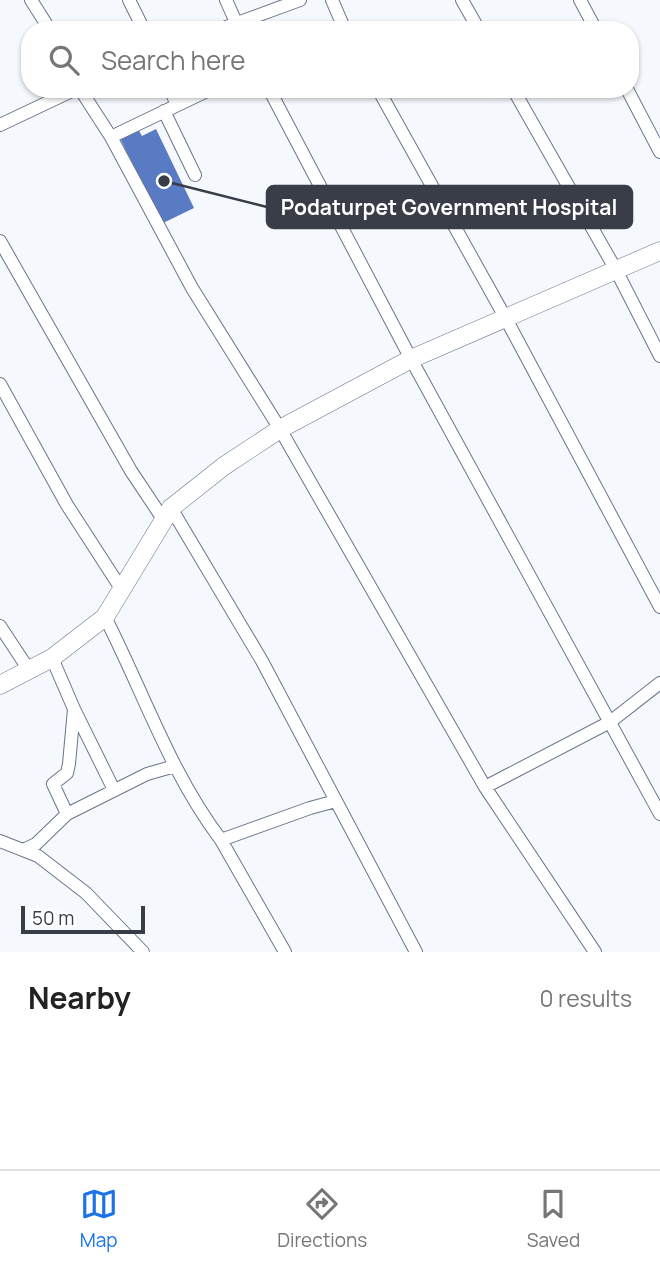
<!DOCTYPE html>
<style>
:root{--surface:#fff;--page:#f2f2f2;--text:#222;--muted:#767676;--line:#e0e0e0;--accent:#1a73e8}
body{margin:0;font-family:Manrope,sans-serif;background:var(--page);color:var(--text)}
.scale{position:absolute;left:21px;bottom:18px;width:124px;box-sizing:border-box;padding-left:7px;border:4px solid #383d47;border-top:0;font-size:19px;line-height:24px;white-space:nowrap;color:#383d47;-webkit-text-stroke:5px #fff;paint-order:stroke}
.list{margin:0;padding:0;list-style:none}
h2{display:flex;justify-content:space-between;align-items:center;height:91px;margin:0;padding:0 28px;font-size:30px}
h2 small{font-size:23px;font-weight:400;color:var(--muted)}
.icon{flex:none;width:38px;height:38px;fill:none;stroke:currentColor;stroke-width:2;stroke-linecap:round;stroke-linejoin:round}
.map{position:relative;flex:none;width:660px;height:952px;overflow:hidden}
.search{position:absolute;background:var(--surface);box-shadow:0 2px 5px #0004;left:21px;right:21px;top:21px;height:77px;display:flex;align-items:center;gap:18px;box-sizing:border-box;padding:0 24px;border-radius:28px;color:var(--muted);font-size:26px}
.sheet{height:217px;background:var(--surface)}
nav{display:flex;justify-content:space-around;align-items:center;box-sizing:border-box;height:98px;border-top:2px solid var(--line);background:var(--surface);font-size:19px;color:var(--muted)}
nav a{display:grid;justify-items:center;gap:4px}
nav .on{color:var(--accent)}
.map>svg:first-child{display:block}
.building{fill:#587bc4}
.lines{fill:none;stroke-linecap:round;stroke-linejoin:round}
.minor-casing{stroke:#6a758b;stroke-width:14}
.secondary-casing{stroke:#6a758b;stroke-width:19}
.minor{stroke:#fff;stroke-width:12}
.secondary{stroke:#fff;stroke-width:18}
.leader{fill:none;stroke:#383d47;stroke-width:2.5}
.callout-dot{fill:#383d47;stroke:#fff;stroke-width:2.5}
.callout{fill:#383d47;stroke:#383d47;stroke-width:2.5}
.callout-label{font-size:21px;text-anchor:middle;font-weight:bold;fill:#fff}
</style>
<div class="map">
<svg width="660" height="952" viewBox="0 0 660 952">
<rect width="100%" height="100%" fill="#f5f8fd"/>
<path class="building" d="M138,129l4,7 14,-7 38,79 -33,16 -41,-86z"/>
<g class="lines">
<g class="minor-casing">
<path id="minor" d="M31,0l19,30
M129,0l15,30
M226,0l13,29
M332,0l13,30
M462,0l17,30
M580,0l16,30
M218,30l82,-30
M80,89l31,48
M170,89l7,16
M211,89l-100,48 81,151 88,141 205,358
M269,89l142,270 249,455
M378,89l127,228 155,290
M513,89l103,181 44,86
M627,89l33,63
M164,111l31,64
M0,125l76,-36
M0,241l131,230 32,48
M0,384l67,121 55,85
M171,508l91,153 154,291
M105,617c38,74 65,156 116,223
M0,626l29,44
M74,709l40,81
M67,814l80,-40 28,-8
M0,841l38,15 48,37 57,59
M23,850l13,-6 31,-30 -14,-30 14,-11 2,-9 5,-55 -22,-51
M285,952l-64,-112 89,-32 26,-7
M595,952l-110,-165 125,-65 50,-39"/>
</g>
<g class="secondary-casing">
<path id="secondary" d="M0,685l52,-27 53,-41 66,-109 53,-42 56,-37 131,-70 249,-108"/>
</g>
<use href="#minor" class="minor"/>
<use href="#secondary" class="secondary"/>
</g>
<path class="leader" d="M164 181L267 207"/>
<circle class="callout-dot" cx="164" cy="181" r="7"/>
<rect class="callout" x="267" y="186" width="365" height="42" rx="7"/>
<g class="callout-label">
<text x="449" y="215">Podaturpet Government Hospital</text>
</g>
</svg>
<div class="scale">50 m</div>
<div class="search"><svg class="icon" aria-label="search" viewBox="0 0 24 24"><circle cx="10" cy="10" r="6"/><path d="M15 15l6 6"/></svg>Search here</div>
</div>
<section class="sheet">
<h2>Nearby<small>0 results</small></h2>
<ul class="list">
</ul>
</section>
<nav>
<a class="on"><svg class="icon" aria-label="map" viewBox="0 0 24 24"><path d="M3 6l6-2 6 2 6-2v14l-6 2-6-2-6 2zM9 4v14M15 6v14"/></svg>Map</a>
<a><svg class="icon" aria-label="directions" viewBox="0 0 24 24"><path d="M12 3l9 9-9 9-9-9zM9 14v-3h6M13 9l2 2-2 2"/></svg>Directions</a>
<a><svg class="icon" aria-label="saved" viewBox="0 0 24 24"><path d="M7 4h10v16l-5-4-5 4z"/></svg>Saved</a>
</nav>
